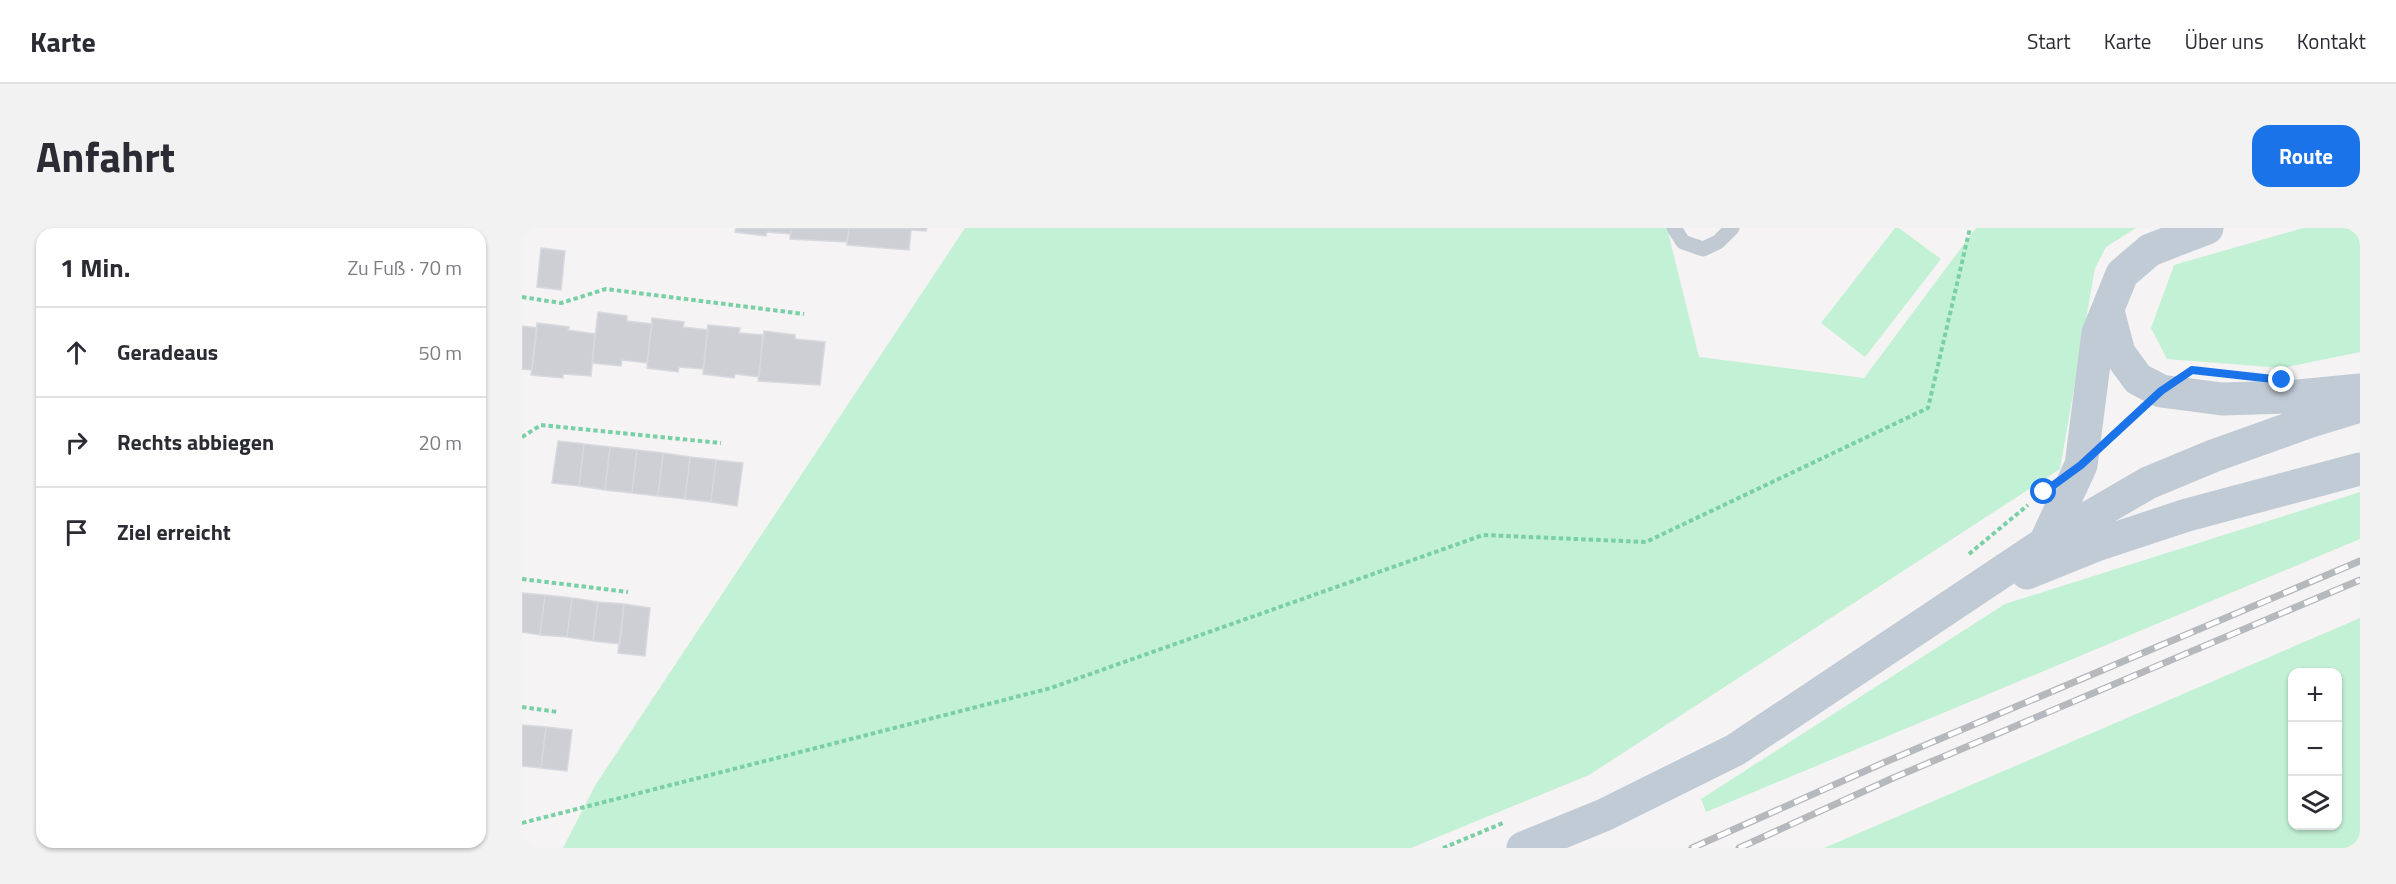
<!DOCTYPE html>
<html lang="de">
<meta charset="utf-8">
<style>
:root{--surface:#fff;--page:#f2f2f3;--text:#2b2b33;--muted:#7c7c81;--line:#e1e1e2;--accent:#1a73e8}
body{margin:0;font-family:"Titillium Web",sans-serif;background:var(--page);color:var(--text)}
.controls{position:absolute;right:18px;bottom:18px;display:grid;overflow:hidden;border-radius:12px;box-shadow:0 2px 4px #0004}
.controls button{width:54px;height:54px;display:grid;place-items:center;padding:0;border:0;border-bottom:2px solid var(--line);background:var(--surface);color:var(--text);font:30px sans-serif}
.stop{position:absolute;width:18px;height:18px;margin:-14px;border:4px solid #1a73e8;border-radius:50%;background:#fff}
.stop.end{background:#1a73e8;border-color:#fff;box-shadow:0 2px 6px #0008}
.list{margin:0;padding:0;list-style:none}
h2{display:flex;justify-content:space-between;align-items:center;height:78px;margin:0;padding:0 24px;font-size:26px}
h2 small{font-size:20px;font-weight:400;color:var(--muted)}
.list li{display:grid;grid-template-columns:39px 1fr auto;gap:18px;align-items:center;box-sizing:border-box;height:90px;padding:0 24px;border-top:2px solid var(--line)}
.list b{display:block;font-size:22px;white-space:nowrap}
.list em{font-size:20px;font-style:normal;color:var(--muted)}
.icon{flex:none;width:33px;height:33px;fill:none;stroke:currentColor;stroke-width:2;stroke-linecap:round;stroke-linejoin:round}
.map{position:relative;flex:none;width:1838px;height:620px;overflow:hidden;border-radius:18px}
header{display:flex;align-items:center;gap:36px;box-sizing:border-box;height:84px;padding:0 30px;background:var(--surface);border-bottom:2px solid var(--line)}
header strong{font-size:28px}
nav{display:flex;gap:33px;margin-inline-start:auto;font-size:21px}
.intro{display:flex;align-items:center;justify-content:space-between;box-sizing:border-box;height:144px;padding:0 36px}
h1{margin:0;font-size:42px}
.button{padding:15px 27px;border-radius:18px;background:var(--accent);color:#fff;font-size:21px;font-weight:700}
main{display:flex;gap:36px;padding:0 36px}
aside{flex:1;background:var(--surface);border-radius:18px;box-shadow:0 2px 4px #0004}
.map>svg:first-child{display:block}
.green{fill:#c3f1d5;fill-rule:evenodd}
.building{fill:#cdcfd5;stroke:#d7d9de;stroke-width:1.5}
.lines{fill:none;stroke-linecap:round;stroke-linejoin:round}
.path{stroke:#7ad0a6;stroke-width:4;stroke-dasharray:4.5 3;stroke-linecap:butt}
.lane{stroke:#c1cad2;stroke-width:15}
.secondary{stroke:#c1cbd6;stroke-width:33}
.rail-casing{stroke:#b5b8bd;stroke-width:7}
.rail{stroke:#fff;stroke-width:4.5;stroke-dasharray:14;stroke-linecap:butt}
.route{stroke:#1a73e8;stroke-width:8}
</style>
<header>
<strong>Karte</strong>
<nav><a>Start</a><a>Karte</a><a>Über uns</a><a>Kontakt</a></nav>
</header>
<div class="intro"><h1>Anfahrt</h1><a class="button">Route</a></div>
<main>
<aside>
<h2>1 Min.<small>Zu Fuß · 70 m</small></h2>
<ul class="list">
<li><svg class="icon" aria-label="ahead" viewBox="0 0 24 24"><path d="M12 20V5M6 11l6-6 6 6"/></svg><div><b>Geradeaus</b></div><em>50 m</em></li>
<li><svg class="icon" aria-label="right" viewBox="0 0 24 24"><path d="M7 20v-9h11M14 6l5 5-5 5"/></svg><div><b>Rechts abbiegen</b></div><em>20 m</em></li>
<li><svg class="icon" aria-label="arrive" viewBox="0 0 24 24"><path d="M6 21V4h12l-3 4 3 4H6"/></svg><div><b>Ziel erreicht</b></div></li>
</ul>
</aside>
<div class="map">
<svg width="1838" height="620" viewBox="0 0 1838 620">
<rect width="100%" height="100%" fill="#f5f3f3"/>
<path class="green" d="M443,0h702l32,129 165,21 112,-150h160l-30,19 -11,21 -35,201 -471,306 -178,73h-848l33,-64z
M1373,0h4l42,31 -76,98 -44,-34z
M1781,0h57v124l-78,16 -115,-9 -16,-31 23,-63z
M1838,264v47l-654,273 -5,-13 304,-195z
M1838,390v230h-536zM1770,445h46v153h-46z"/>
<path class="building" d="M214,0h55v6l-24,-2 -1,4 -31,-4z
M269,0h58l-2,14 -57,-3z
M327,0h78l-1,3 -15,-1 -2,20 -62,-5z
M19,20l24,3 -4,39 -24,-3z
M76,84l29,4v5l25,3 -5,39 -25,-3 -1,6 -29,-3z
M130,90l32,4 -1,5 25,3 -5,39 -24,-2 -1,5 -31,-4z
M15,95l32,4 -1,3 27,4 -4,42 -28,-2v4l-32,-3z
M186,97l32,3 -1,5 24,2 -4,42 -24,-3 -1,4 -31,-4z
M0,98l15,2 -5,42 -10,-1z
M242,103l31,4v4l30,3 -5,43 -62,-4z
M36,213l26,3 -5,42 -27,-3z
M62,216l26,3 -5,43 -26,-4z
M88,219l27,3 -5,43 -27,-3z
M115,222l26,3 -5,43 -26,-3z
M141,225l27,4 -5,42 -27,-3z
M168,229l26,3 -5,42 -26,-3z
M194,232l27,3 -6,43 -26,-4z
M0,365l23,2 -5,40 -18,-3z
M23,367l27,3 -5,39 -27,-2z
M50,370l26,4 -5,39 -26,-4z
M76,374l26,2 -4,40 -27,-3z
M102,376l26,4 -5,48 -27,-3z
M0,497l24,2 -5,41 -19,-2z
M24,499l26,3 -5,41 -26,-3z"/>
<g class="lines">
<path class="path" d="M0,69l39,6 45,-14 198,25
M1593,206l23,-21
M0,209l19,-12 180,18
M1447,326l59,-49
M0,351l106,13
M0,479l36,5
M0,595l529,-135 432,-153 163,7 282,-134 42,-180
M921,620l60,-25"/>
<path class="lane" d="M1152,0l9,14 20,7 15,-7 14,-14"/>
<path class="secondary" d="M1586,83l11,42 19,26 23,12 61,8 66,-2 72,-7
M1523,315l36,-78 17,-132 24,-59 28,-24 57,-22
M1505,345l72,-29 88,-29 173,-46
M1001,620l81,-33 131,-65 310,-207 103,-60 65,-27 95,-34 52,-16"/>
<g class="rail-casing">
<path id="rail" d="M1170,620l191,-85 477,-202
M1217,620l154,-70 467,-198"/>
</g>
<use href="#rail" class="rail"/>
</g>
<g class="lines">
<path class="route" d="M1522,264l37,-27 80,-74 31,-21 90,10"/>
</g>
</svg>
<div class="controls">
<button>+</button>
<button>−</button>
<button><svg class="icon" aria-label="layers" viewBox="0 0 24 24"><path d="M12 4l9 5-9 5-9-5zM3 14l9 5 9-5"/></svg></button>
</div>
<div class="stop" style="left:1522px;top:264px"></div>
<div class="stop end" style="left:1760px;top:152px"></div>
</div>
</main>
